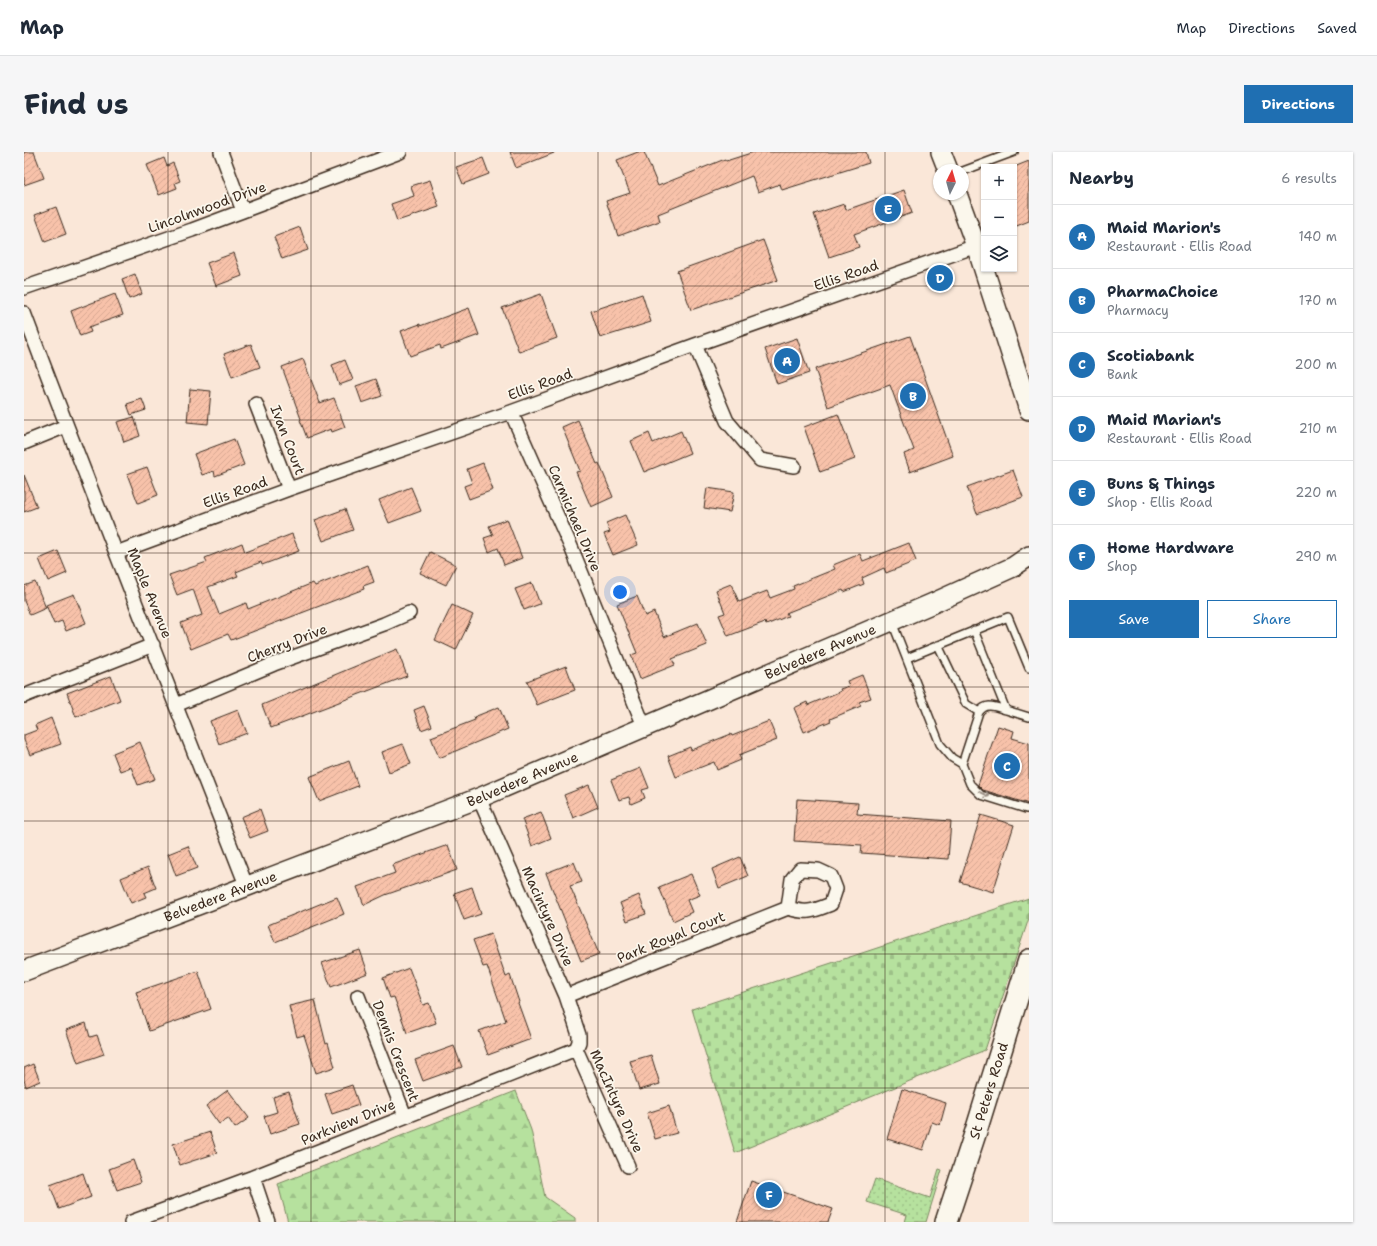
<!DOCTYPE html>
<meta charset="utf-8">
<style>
:root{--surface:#fff;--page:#f6f6f7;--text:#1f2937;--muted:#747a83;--line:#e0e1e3;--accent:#1f6fb2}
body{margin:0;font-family:"Shantell Sans",sans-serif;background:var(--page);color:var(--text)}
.controls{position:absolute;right:12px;top:12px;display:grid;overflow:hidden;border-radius:0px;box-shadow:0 1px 3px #0004}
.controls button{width:36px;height:36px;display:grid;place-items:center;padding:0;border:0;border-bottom:1px solid var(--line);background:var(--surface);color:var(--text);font:20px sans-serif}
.compass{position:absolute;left:909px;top:12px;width:36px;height:36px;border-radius:50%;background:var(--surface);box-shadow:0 1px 3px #0004;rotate:5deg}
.you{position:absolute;left:596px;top:440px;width:14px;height:14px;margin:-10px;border:3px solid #fff;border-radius:50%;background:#1a73e8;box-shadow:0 0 0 6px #1a73e833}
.badge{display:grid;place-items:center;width:26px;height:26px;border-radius:50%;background:var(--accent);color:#fff;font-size:13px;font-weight:700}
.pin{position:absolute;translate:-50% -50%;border:2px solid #fff;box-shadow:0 1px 4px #0006}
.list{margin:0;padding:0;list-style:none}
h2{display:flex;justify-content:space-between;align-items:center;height:52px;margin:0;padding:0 16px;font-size:17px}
h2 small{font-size:13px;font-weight:400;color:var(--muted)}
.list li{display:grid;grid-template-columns:26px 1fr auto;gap:12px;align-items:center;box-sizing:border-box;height:64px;padding:0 16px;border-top:1px solid var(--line)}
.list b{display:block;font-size:15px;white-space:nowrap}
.list p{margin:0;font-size:13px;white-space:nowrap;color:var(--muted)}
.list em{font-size:13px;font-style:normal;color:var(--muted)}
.actions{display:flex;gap:8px;padding:12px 16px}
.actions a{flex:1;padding:9px 0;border:1px solid var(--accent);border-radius:0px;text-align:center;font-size:14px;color:var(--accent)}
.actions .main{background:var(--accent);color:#fff}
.icon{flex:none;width:22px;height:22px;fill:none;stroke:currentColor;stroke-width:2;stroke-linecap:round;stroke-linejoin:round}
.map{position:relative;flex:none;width:1005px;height:1070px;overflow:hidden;border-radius:0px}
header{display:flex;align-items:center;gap:24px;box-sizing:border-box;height:56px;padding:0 20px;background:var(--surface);border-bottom:1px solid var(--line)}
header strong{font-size:19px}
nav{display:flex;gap:22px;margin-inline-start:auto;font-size:14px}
.intro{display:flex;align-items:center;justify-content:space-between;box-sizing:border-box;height:96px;padding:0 24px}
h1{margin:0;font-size:28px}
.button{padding:10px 18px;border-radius:0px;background:var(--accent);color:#fff;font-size:14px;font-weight:700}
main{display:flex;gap:24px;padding:0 24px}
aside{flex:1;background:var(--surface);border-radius:0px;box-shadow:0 1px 3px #0004}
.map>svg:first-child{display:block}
.grass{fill:url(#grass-dots);stroke:#78865e}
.forest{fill:url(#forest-firs);stroke:#78865e}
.cemetery{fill:url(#cemetery-stones);stroke:#78865e}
.building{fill:url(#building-hatch);stroke:#3b2a1e}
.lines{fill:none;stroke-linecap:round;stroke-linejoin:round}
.lane-casing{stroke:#3b2a1e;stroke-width:10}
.street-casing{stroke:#3b2a1e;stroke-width:16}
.secondary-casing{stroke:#3b2a1e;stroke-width:22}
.primary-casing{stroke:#3b2a1e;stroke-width:24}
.lane{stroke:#fbf7ec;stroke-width:7}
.street{stroke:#fbf7ec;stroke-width:13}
.secondary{stroke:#fbf7ec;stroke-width:19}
.primary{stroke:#fbf7ec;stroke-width:21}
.oneway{stroke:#9b9085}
.grid{fill:none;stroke:#3b2a1e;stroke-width:1;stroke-opacity:0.55}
.labels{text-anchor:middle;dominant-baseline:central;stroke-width:3.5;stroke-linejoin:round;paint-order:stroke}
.street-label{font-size:14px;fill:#3b2a1e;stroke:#fbf7ec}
</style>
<header>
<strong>Map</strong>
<nav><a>Map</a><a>Directions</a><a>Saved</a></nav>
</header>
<div class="intro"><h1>Find us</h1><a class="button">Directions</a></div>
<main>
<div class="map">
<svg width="1005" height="1070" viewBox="0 0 1005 1070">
<defs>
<pattern id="grass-dots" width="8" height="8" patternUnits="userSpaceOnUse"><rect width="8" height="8" fill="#b6e19e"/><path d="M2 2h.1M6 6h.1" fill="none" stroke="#9dc188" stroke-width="1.8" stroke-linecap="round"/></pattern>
<pattern id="forest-firs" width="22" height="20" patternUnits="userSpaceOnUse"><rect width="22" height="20" fill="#b6e19e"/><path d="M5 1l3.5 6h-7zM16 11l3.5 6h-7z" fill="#9dc188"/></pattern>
<pattern id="cemetery-stones" width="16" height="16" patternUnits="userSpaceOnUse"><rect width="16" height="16" fill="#b6e19e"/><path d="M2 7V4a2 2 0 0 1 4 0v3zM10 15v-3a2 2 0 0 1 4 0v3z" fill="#9dc188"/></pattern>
<pattern id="building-hatch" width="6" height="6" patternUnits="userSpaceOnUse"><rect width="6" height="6" fill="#f8c2aa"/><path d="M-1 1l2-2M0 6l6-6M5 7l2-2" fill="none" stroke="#d6a792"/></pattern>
</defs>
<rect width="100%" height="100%" fill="#fae7d8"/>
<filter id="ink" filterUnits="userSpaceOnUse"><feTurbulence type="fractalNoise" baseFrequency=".025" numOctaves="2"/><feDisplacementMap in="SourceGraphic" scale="8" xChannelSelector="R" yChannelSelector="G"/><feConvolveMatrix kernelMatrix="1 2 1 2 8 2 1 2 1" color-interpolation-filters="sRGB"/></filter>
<g filter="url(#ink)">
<path class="grass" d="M915,1017l3,1 -16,52h-21l2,-7 -40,-13 8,-23 55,19z"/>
<path class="forest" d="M492,939l15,39 14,67 30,21v4h-287l-10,-38z"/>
<path class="cemetery" d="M1005,746v20l-44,132 -250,103 -43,-144z"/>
<path class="building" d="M0,0h10l10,26 -20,7z
M486,0h44v1l-38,15z
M614,0h6l14,34 67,-27 1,2 28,-9h112l3,11 -87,27 -2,-6 -22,8 -6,-16 -94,38 2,7 -42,15 -12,-35 24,-8 -13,-33z
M140,6l3,8 6,-3 7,18 -5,2 2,5 -18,7 -12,-30z
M459,6l6,16 -26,10 -7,-17z
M1005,9v60l-15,6v-60z
M406,28l9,27 -42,14 -6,-17 23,-8 -3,-10z
M880,38l8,23 -58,21 5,13 -30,10 -15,-43 30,-10 2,6z
M32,55l10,27 -21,8 -10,-27z
M276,75l8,23 -26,9 -8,-22z
M739,88l15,40 -87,30 -14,-39z
M210,101l8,23 -26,10 -9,-23z
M111,122l7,20 -13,5 -7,-20z
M91,142l8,21 -34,12 2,5 -11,4 -9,-25z
M517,142l16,44 -38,14 -17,-44z
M618,142l9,28 -51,16 -9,-27z
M445,156l10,27 -38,14 -1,-4 -30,11 -9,-25 19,-7v2z
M886,184l43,120 -43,16 -6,-18 10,-4 -24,-65 -62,22 -13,-38z
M773,186l12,35 -32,11 -12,-35z
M227,192l9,23 -28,10 -8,-23z
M279,207l17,44 14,-5 11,29 -13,5 -1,-3 -24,9 -7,-18 1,-1 -19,-52z
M321,208l8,20 -14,5 -7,-20z
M352,227l6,17 -20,7 -6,-17z
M166,237l21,2 -3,33 -21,-2z
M118,247l4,11 -15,5 -4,-11z
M814,262l17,45 -35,13 -16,-45z
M110,265l6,19 -16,6 -7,-20z
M554,268l19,44 2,-1 14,34 -22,10 -15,-35 4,-1 -18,-44z
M657,279l9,22 -46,19 -13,-31 18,-8 4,10z
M210,287l10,26 -29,11 -1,-5 -12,4 -8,-21z
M459,311l10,27 -24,9 -5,-13 8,-3 -5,-14z
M123,315l11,28 -20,8 -11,-29z
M989,318l10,27 -46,17 -10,-27z
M0,323l13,32 -13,5z
M387,335l10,24 -32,12 -10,-23z
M683,336l27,4 -4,20 -26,-4z
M321,357l8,21 -30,11 -8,-21z
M601,363l13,30 -25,10 -9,-21 6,-2 -4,-9z
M483,367l15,39 -18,7 -6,-17 -9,4 -5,-14 9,-3 -4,-9z
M268,382l7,17 -37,14 -1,-3 -25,10 2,4 -30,11 11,27 27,-11 2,6 65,-26 2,3 53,-21 6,17 -11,4 1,3 -133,51 -3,-6 -37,15 -10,-26 21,-8 -9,-26 -16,6 -8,-20 38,-13 -2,-4 37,-15 3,9z
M885,391l7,18 -30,12 -2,-5 -22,10 2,6 -20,8 -1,-2 -57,23 2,3 -22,9 -1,-3 -37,14 -9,-21 6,-2 -9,-23 15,-6 8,18 28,-11 3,7 24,-9 -1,-3 42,-17 -2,-4 27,-11 3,7z
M34,399l9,22 -19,8 -9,-22z
M406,400l26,13 -10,20 -26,-12z
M11,430l11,26 -16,7 -6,-14v-15z
M508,431l8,21 -16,6 -9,-21z
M50,442l12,29 -20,8 -4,-10 -8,3 -8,-19z
M613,444l8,20 9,-4 10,25 34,-14 9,22 -35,14 3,6 -35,14 -9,-24 6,-2 -20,-49z
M428,453l21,10 -17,35 -21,-10z
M373,497l10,27 -136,52 -9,-23z
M542,514l9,24 -38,15 -10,-24z
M838,523l9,23 -12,4 2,4 -31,13 1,2 -27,11 -10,-24 13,-6 1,3 33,-14 -1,-2 9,-3 -2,-5z
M87,524l9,24 -44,17 -9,-24z
M400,554l8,20 -11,4 -7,-20z
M475,555l9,22 -69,29 -8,-21 44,-17 -1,-3z
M214,558l9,23 -28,11 -9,-23z
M27,566l10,26 -31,11 -6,-15v-5l13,-5 -2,-5z
M745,569l8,19 -38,15 2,5 -24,10 -3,-8 -38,15 -8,-21 22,-9 1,3 40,-16 1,2z
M974,574l16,5 -2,7 17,5v61l-46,-14 -5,-5z
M116,590l15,37 -17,6 -7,-18 -11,4 -7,-18z
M379,592l8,20 -22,8 -7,-20z
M325,609l9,25 -39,15 -10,-24z
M617,616l8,20 -7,2 3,8 -14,6 -2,-7 -10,3 -8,-20z
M565,633l9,22 -25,11 -9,-23z
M773,647l61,4 -1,11 94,7 -3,38 -87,-6 1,-8 -68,-4z
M236,657l8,22 -18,7 -9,-21z
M517,660l10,26 -19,8 -10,-27z
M957,663l33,10 -21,67 -33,-10z
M424,693l9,25 -72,25 -21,10 -7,-18 38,-14 -3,-8z
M164,694l9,22 -21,8 -8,-22z
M716,705l8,19 -29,12 -7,-19z
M550,710l8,20 -12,4 29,68 -18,7 -35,-88z
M124,715l8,21 -12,5 2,4 -15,6 -10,-25z
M667,722l9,21 -13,5 5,12 -19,9 -14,-34z
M448,735l9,27 -17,6 -10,-27z
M615,743l7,19 -19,7 -7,-18z
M313,745l7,17 -69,28 -7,-17z
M467,782l15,43 4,-2 9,27 -1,1 13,36 -43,16 -9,-24 27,-10 -19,-55 -4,1 -10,-27z
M336,798l8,23 -37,14 -9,-24z
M385,816l14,37 6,-2 7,20 -29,10 -13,-36 -4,1 -7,-20z
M174,819l13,38 -62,22 -13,-39z
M291,848l11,44 2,-1 7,24 -19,6 -12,-38 -7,2 -8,-31z
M62,871l4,14 7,-2 7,19 -26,9 -12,-33z
M430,894l8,21 -39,14 -8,-21z
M627,903l9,29 -21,6 -9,-29z
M9,912l7,17 -14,6 -2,-7v-12z
M328,933l7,20 -27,9 -7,-20z
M878,937l44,14 -6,22 -8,-3 -9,28 -36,-11z
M204,938l21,28 -14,10 -7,-10 -9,6 -13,-18z
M265,940l11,32 -30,10 -6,-18 13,-4 -4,-15z
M645,954l8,27 -22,6 -8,-26z
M186,980l7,21 -37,12 -7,-21z
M109,1008l8,22 -24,8 -8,-21z
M59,1021l8,24 -32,12 -9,-24z
M727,1029l82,28 -5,13h-91z"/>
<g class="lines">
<g class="lane-casing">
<path id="lane" d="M939,19l51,-19
M868,470l48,122 12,14 10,6 8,20 11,11 45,14h3
M950,478l32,80 23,7
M914,493l28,59 13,8 -17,52
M883,506l101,-41 21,51
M955,560c8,-10 16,-5 27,-2"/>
</g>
<g class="street-casing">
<path id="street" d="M197,0l22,59
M0,136l168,-58 208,-78
M0,161c72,192 148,382 222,572
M671,193l32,76 33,39 34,6
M232,252l33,85
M487,260l60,135 73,179
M0,291l42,-17
M92,401l173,-64 222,-77 184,-67 281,-99
M0,544l129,-51
M152,553l98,-41 110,-40 25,-11
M455,646l87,198 13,39v7l-3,7
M334,844l47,120
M542,844l222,-88c19,6 25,3 43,-4l5,-15 -5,-13 -13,-6 -18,-1 -8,10 -4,29
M552,897l52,117
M229,1025l15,45
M107,1070l122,-45 323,-128"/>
</g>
<g class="secondary-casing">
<g id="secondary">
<path d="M917,0l7,18"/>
<path d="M933,42l23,63 49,153"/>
<path id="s1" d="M0,819l455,-173 452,-194 82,-37 16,-11"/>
</g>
</g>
<g class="primary-casing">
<g id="primary">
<path id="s2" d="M922,1070l30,-91 53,-171"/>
</g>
</g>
<use href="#lane" class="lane"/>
<use href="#street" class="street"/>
<use href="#secondary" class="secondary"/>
<use href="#primary" class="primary"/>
</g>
<defs><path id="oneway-shaft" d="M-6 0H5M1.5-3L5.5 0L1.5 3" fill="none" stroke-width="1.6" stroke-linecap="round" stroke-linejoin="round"/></defs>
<use class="oneway" href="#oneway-shaft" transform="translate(960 642) rotate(26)"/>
</g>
<path class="grid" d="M144,0v1070M287,0v1070M431,0v1070M574,0v1070M718,0v1070M861,0v1070M0,134h1005M0,268h1005M0,401h1005M0,535h1005M0,669h1005M0,802h1005M0,936h1005"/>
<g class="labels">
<g class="street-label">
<text transform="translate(183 55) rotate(-20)">Lincolnwood Drive</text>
<text transform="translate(822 123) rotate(-19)">Ellis Road</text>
<text transform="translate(516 232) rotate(-20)">Ellis Road</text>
<text transform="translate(264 288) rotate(69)">Ivan Court</text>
<text transform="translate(211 340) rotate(-20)">Ellis Road</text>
<text transform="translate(551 366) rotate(67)">Carmichael Drive</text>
<text transform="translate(126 441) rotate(68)">Maple Avenue</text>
<text transform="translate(263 491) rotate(-21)">Cherry Drive</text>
<text stroke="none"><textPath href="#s1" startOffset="858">Belvedere Avenue</textPath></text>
<text stroke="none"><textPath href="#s1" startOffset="534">Belvedere Avenue</textPath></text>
<text stroke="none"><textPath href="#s1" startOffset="210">Belvedere Avenue</textPath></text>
<text transform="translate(524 764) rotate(66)">Macintyre Drive</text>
<text transform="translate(647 785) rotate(-22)">Park Royal Court</text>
<text transform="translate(372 899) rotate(69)">Dennis Crescent</text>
<text stroke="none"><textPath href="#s2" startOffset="138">St Peters Road</textPath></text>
<text transform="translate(593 949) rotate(66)">MacIntyre Drive</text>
<text transform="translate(324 970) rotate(-22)">Parkview Drive</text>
</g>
</g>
</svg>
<div class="controls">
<button>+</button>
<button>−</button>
<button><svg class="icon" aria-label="layers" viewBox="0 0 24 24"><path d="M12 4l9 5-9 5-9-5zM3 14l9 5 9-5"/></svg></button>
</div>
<svg class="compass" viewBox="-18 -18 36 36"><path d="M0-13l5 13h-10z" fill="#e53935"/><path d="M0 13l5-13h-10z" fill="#747a83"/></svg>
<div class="you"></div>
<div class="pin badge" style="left:763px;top:209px">A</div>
<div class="pin badge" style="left:889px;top:244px">B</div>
<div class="pin badge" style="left:983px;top:614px">C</div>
<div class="pin badge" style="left:916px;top:126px">D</div>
<div class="pin badge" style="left:864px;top:57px">E</div>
<div class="pin badge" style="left:745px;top:1043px">F</div>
</div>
<aside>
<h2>Nearby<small>6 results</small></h2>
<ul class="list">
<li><span class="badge">A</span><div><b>Maid Marion's</b><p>Restaurant · Ellis Road</p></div><em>140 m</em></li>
<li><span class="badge">B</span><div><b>PharmaChoice</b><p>Pharmacy</p></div><em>170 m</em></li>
<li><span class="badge">C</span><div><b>Scotiabank</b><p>Bank</p></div><em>200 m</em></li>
<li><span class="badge">D</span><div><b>Maid Marian's</b><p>Restaurant · Ellis Road</p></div><em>210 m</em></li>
<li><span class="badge">E</span><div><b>Buns &amp; Things</b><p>Shop · Ellis Road</p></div><em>220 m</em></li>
<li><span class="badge">F</span><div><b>Home Hardware</b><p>Shop</p></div><em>290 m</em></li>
</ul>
<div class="actions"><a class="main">Save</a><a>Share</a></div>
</aside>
</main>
